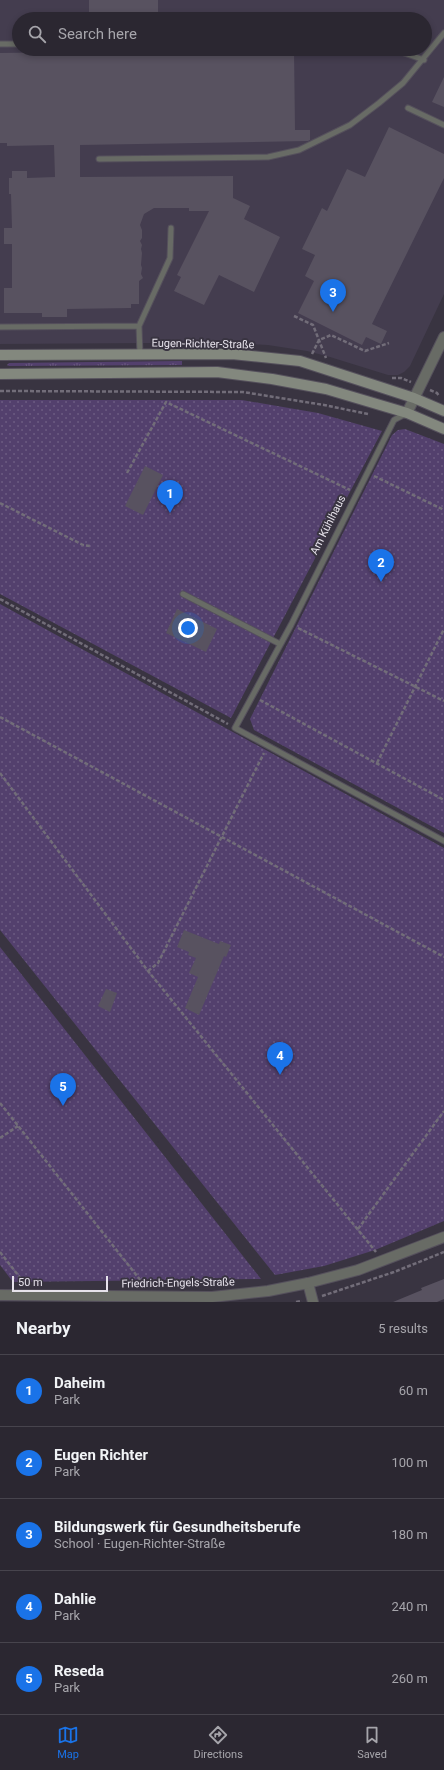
<!DOCTYPE html>
<meta charset="utf-8">
<style>
:root{--surface:#2b2731;--page:#332f39;--text:#f1f3f6;--muted:#a6a5ab;--line:#47444d;--accent:#1a73e8}
body{margin:0;font-family:Roboto,sans-serif;background:var(--page);color:var(--text)}
.scale{position:absolute;left:12px;bottom:10px;width:96px;box-sizing:border-box;padding-left:4px;border:2px solid #e6e2eb;border-top:0;font-size:11px;line-height:14px;white-space:nowrap;color:#e6e2eb;-webkit-text-stroke:3px #393441;paint-order:stroke}
.you{position:absolute;left:188px;top:628px;width:14px;height:14px;margin:-10px;border:3px solid #fff;border-radius:50%;background:#1a73e8;box-shadow:0 0 0 6px #1a73e833}
.badge{display:grid;place-items:center;width:26px;height:26px;border-radius:50%;background:var(--accent);color:#fff;font-size:13px;font-weight:700}
.pin{position:absolute;translate:-50% -33px;filter:drop-shadow(0 1px 2px #0008)}
.pin::after{content:'';position:absolute;top:21px;width:14px;height:12px;background:inherit;clip-path:polygon(0 0,100% 0,50% 100%)}
.list{margin:0;padding:0;list-style:none}
h2{display:flex;justify-content:space-between;align-items:center;height:52px;margin:0;padding:0 16px;font-size:17px}
h2 small{font-size:13px;font-weight:400;color:var(--muted)}
.list li{display:grid;grid-template-columns:26px 1fr auto;gap:12px;align-items:center;box-sizing:border-box;height:72px;padding:0 16px;border-top:1px solid var(--line)}
.list b{display:block;font-size:15px;white-space:nowrap}
.list p{margin:0;font-size:13px;white-space:nowrap;color:var(--muted)}
.list em{font-size:13px;font-style:normal;color:var(--muted)}
.icon{flex:none;width:22px;height:22px;fill:none;stroke:currentColor;stroke-width:2;stroke-linecap:round;stroke-linejoin:round}
.map{position:relative;flex:none;width:444px;height:1302px;overflow:hidden}
.search{position:absolute;background:var(--surface);box-shadow:0 2px 6px #0003;left:12px;right:12px;top:12px;height:44px;display:flex;align-items:center;gap:10px;box-sizing:border-box;padding:0 14px;border-radius:22px;color:var(--muted);font-size:15px}
.sheet{height:412px;background:var(--surface)}
nav{display:flex;justify-content:space-around;align-items:center;box-sizing:border-box;height:56px;border-top:1px solid var(--line);background:var(--surface);font-size:11px;color:var(--muted)}
nav a{display:grid;justify-items:center;gap:2px}
nav .on{color:var(--accent)}
.map>svg:first-child{display:block}
.built{fill:#443d4f;fill-rule:evenodd}
.grass{fill:url(#grass-tufts)}
.park{fill:url(#park-dots)}
.building{fill:#585260}
.lines{fill:none;stroke-linecap:round;stroke-linejoin:round}
.service-casing{stroke:#55505c;stroke-width:7}
.minor-casing{stroke:#55505c;stroke-width:12}
.tertiary-casing{stroke:#55505c;stroke-width:12}
.secondary-casing{stroke:#55505c;stroke-width:12}
.path{stroke:#726d79;stroke-width:2.5;stroke-dasharray:4 2;stroke-linecap:butt}
.service{stroke:#686b65;stroke-width:5}
.minor{stroke:#686b65;stroke-width:10}
.tertiary{stroke:#686b65;stroke-width:10}
.secondary{stroke:#83887e;stroke-width:10}
.labels{text-anchor:middle;dominant-baseline:central;stroke-width:4;stroke-linejoin:round;paint-order:stroke}
.street-label{font-size:11px;fill:#e6e2eb;stroke:#393441}
</style>
<div class="map">
<svg width="444" height="1302" viewBox="0 0 444 1302">
<defs>
<pattern id="grass-tufts" width="24" height="20" patternUnits="userSpaceOnUse"><rect width="24" height="20" fill="#53406d"/><path d="M3 7l-1-3M5 7V3M7 7l1-3M15 17l-1-3M17 17v-4M19 17l1-3" fill="none" stroke="#6c5b82"/></pattern>
<pattern id="park-dots" width="8" height="8" patternUnits="userSpaceOnUse"><rect width="8" height="8" fill="#53406d"/><path d="M2 2h.1M6 6h.1" fill="none" stroke="#6c5b82" stroke-width="1.8" stroke-linecap="round"/></pattern>
</defs>
<rect width="100%" height="100%" fill="#393441"/>
<path class="built" d="M0,0h444v294l-34,72 -6,6 -6,3h-10l-58,-18 -23,-6 -39,-6 -38,-2 -77,-2v2l-153,1zM19,19h406v30h-406z"/>
<path class="grass" d="M182,361v4l-173,1 -2,-1 2,-2z"/>
<path class="park" d="M0,400h242l76,13 64,18 -151,287 -231,-124z
M405,429l39,15v389l-190,-103 -4,-11 142,-284 6,-5z
M0,604l444,244v373l-69,29 -51,16 -49,9 -275,-345z
M0,947l261,332 -248,3 -13,-17z"/>
<path class="building" d="M89,0h69v18h-69z
M294,49l1,81h15v10l-2,1 -228,4v32l153,-1v22l17,8 -6,13 36,18 -26,55 -35,-17 -15,30 -30,-14 7,-14 -4,-2 32,-64h-20v-3h-35l-10,6 -4,11 2,5v8l-2,3 2,4 -1,4 1,4 -1,12 1,3 -1,6 2,4 -4,3v23h-8v4l-64,1v8h-25v-4h-38v-25h8v-44h-8v-16h8l-1,-34h-2v-16h3v-7h15v7l28,-1 -1,-32 -47,1v-3h-7v-90z
M444,77v30l-12,-5z
M389,127l55,27v24l-72,146 15,7 -6,13 -15,-7 -4,8 -64,-32 16,-32 -9,-5 10,-21 -13,-6 20,-41 5,3 20,-42 18,8z
M145,466l18,9 -20,40 -18,-9z
M177,609l40,20 -11,23 -40,-19z
M184,930l35,14 1,-3 11,4 -5,12 -2,-1 -25,59 -14,-7 13,-31 -9,-4 7,-15 -8,-3 1,-3 -12,-5z
M106,989l11,4 -7,19 -12,-6z
M444,1279v20l-7,3h-44l29,-12 -1,-2z"/>
<g class="lines">
<g class="service-casing">
<path id="service" d="M0,44h19
M393,49l31,11
M408,108l36,17
M99,159l169,-2 31,-7 51,-25 29,-22 24,-20 41,-50
M139,326l31,-68 1,-30
M0,327l139,-1 1,29
M407,413l-13,7 -103,205 -56,103 209,113
M183,594l97,50"/>
</g>
<g class="minor-casing">
<path id="minor" d="M308,1283l5,19"/>
</g>
<g class="tertiary-casing">
<path id="tertiary" d="M407,413l37,-76
M0,1295l212,2 56,-6 40,-8 50,-13 86,-33"/>
</g>
<g class="secondary-casing">
<path id="secondary" d="M0,355l232,-1 68,7 114,37 30,13
M0,374l217,-2 55,7 54,10 81,24 37,16"/>
</g>
<path class="path" d="M294,316l19,9 13,33
M312,354l7,-14 12,-5 34,16 24,-8
M392,378h9l10,4
M430,390l7,3 2,3
M0,391l243,1 81,13 44,9
M127,473l39,-71 184,88
M374,476l70,34
M0,503l83,42 7,1
M0,599l228,125
M298,628l146,73
M260,700l184,100
M0,717l444,240
M377,763l67,-134
M0,773l148,198 228,281
M148,971l10,-8 106,-210
M0,1103l145,183
M0,1138l18,-12
M358,1229l86,-118
M0,1252l25,32
M322,1296l72,-24 50,-20
M296,1302l6,-1"/>
<use href="#service" class="service"/>
<use href="#minor" class="minor"/>
<use href="#tertiary" class="tertiary"/>
<use href="#secondary" class="secondary"/>
</g>
<g class="labels">
<g class="street-label">
<text transform="translate(203 344) rotate(1)">Eugen-Richter-Straße</text>
<text transform="translate(328 525) rotate(-63)">Am Kühlhaus</text>
<text transform="translate(178 1283) rotate(-1)">Friedrich-Engels-Straße</text>
</g>
</g>
</svg>
<div class="scale">50 m</div>
<div class="you"></div>
<div class="pin badge" style="left:170px;top:513px">1</div>
<div class="pin badge" style="left:381px;top:582px">2</div>
<div class="pin badge" style="left:333px;top:312px">3</div>
<div class="pin badge" style="left:280px;top:1075px">4</div>
<div class="pin badge" style="left:63px;top:1106px">5</div>
<div class="search"><svg class="icon" aria-label="search" viewBox="0 0 24 24"><circle cx="10" cy="10" r="6"/><path d="M15 15l6 6"/></svg>Search here</div>
</div>
<section class="sheet">
<h2>Nearby<small>5 results</small></h2>
<ul class="list">
<li><span class="badge">1</span><div><b>Daheim</b><p>Park</p></div><em>60 m</em></li>
<li><span class="badge">2</span><div><b>Eugen Richter</b><p>Park</p></div><em>100 m</em></li>
<li><span class="badge">3</span><div><b>Bildungswerk für Gesundheitsberufe</b><p>School · Eugen-Richter-Straße</p></div><em>180 m</em></li>
<li><span class="badge">4</span><div><b>Dahlie</b><p>Park</p></div><em>240 m</em></li>
<li><span class="badge">5</span><div><b>Reseda</b><p>Park</p></div><em>260 m</em></li>
</ul>
</section>
<nav>
<a class="on"><svg class="icon" aria-label="map" viewBox="0 0 24 24"><path d="M3 6l6-2 6 2 6-2v14l-6 2-6-2-6 2zM9 4v14M15 6v14"/></svg>Map</a>
<a><svg class="icon" aria-label="directions" viewBox="0 0 24 24"><path d="M12 3l9 9-9 9-9-9zM9 14v-3h6M13 9l2 2-2 2"/></svg>Directions</a>
<a><svg class="icon" aria-label="saved" viewBox="0 0 24 24"><path d="M7 4h10v16l-5-4-5 4z"/></svg>Saved</a>
</nav>
